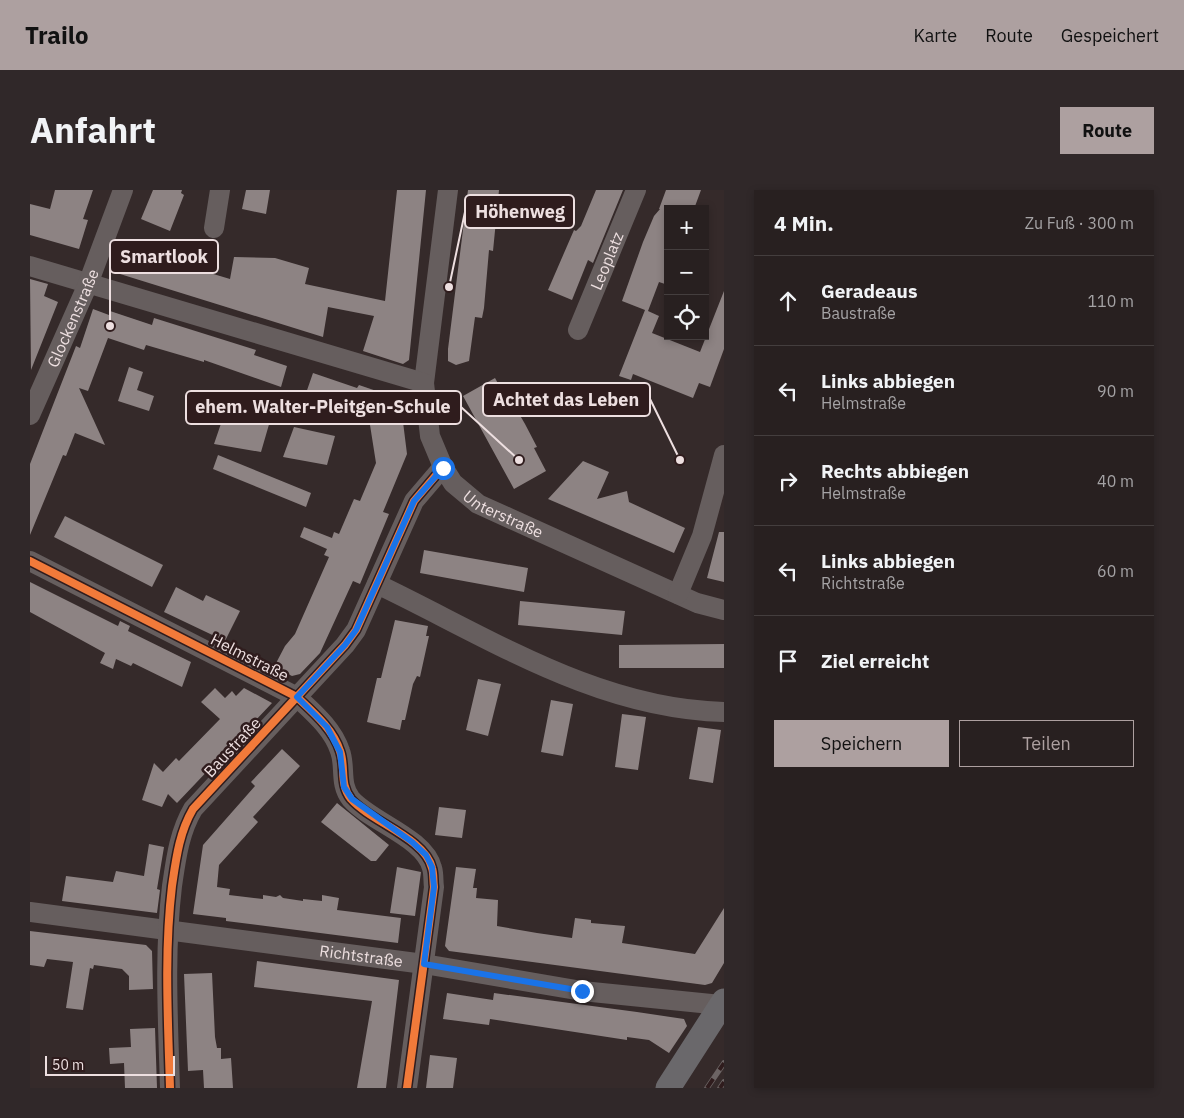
<!DOCTYPE html>
<html lang="de">
<meta charset="utf-8">
<style>
:root{--surface:#282020;--page:#302829;--text:#f1f3f6;--muted:#a5a3a5;--line:#443e3e;--accent:#ada0a0}
body{margin:0;font-family:"IBM Plex Sans",sans-serif;background:var(--page);color:var(--text)}
.controls{position:absolute;right:15px;top:15px;display:grid;overflow:hidden;border-radius:0px;box-shadow:0 2px 8px #0003}
.controls button{width:45px;height:45px;display:grid;place-items:center;padding:0;border:0;border-bottom:1px solid var(--line);background:var(--surface);color:var(--text);font:25px sans-serif}
.scale{position:absolute;left:15px;bottom:12px;width:130px;box-sizing:border-box;padding-left:5px;border:2px solid #eddfe0;border-top:0;font-size:14px;line-height:18px;white-space:nowrap;color:#eddfe0;-webkit-text-stroke:4px #2f1c1d;paint-order:stroke}
.stop{position:absolute;width:15px;height:15px;margin:-11px;border:4px solid #1a73e8;border-radius:50%;background:#fff}
.stop.end{background:#1a73e8;border-color:#fff;box-shadow:0 1px 5px #0008}
.list{margin:0;padding:0;list-style:none}
h2{display:flex;justify-content:space-between;align-items:center;height:65px;margin:0;padding:0 20px;font-size:21px}
h2 small{font-size:16px;font-weight:400;color:var(--muted)}
.list li{display:grid;grid-template-columns:32px 1fr auto;gap:15px;align-items:center;box-sizing:border-box;height:90px;padding:0 20px;border-top:1px solid var(--line)}
.list b{display:block;font-size:19px;white-space:nowrap}
.list p{margin:0;font-size:16px;white-space:nowrap;color:var(--muted)}
.list em{font-size:16px;font-style:normal;color:var(--muted)}
.actions{display:flex;gap:10px;padding:15px 20px}
.actions a{flex:1;padding:11px 0;border:1px solid var(--accent);border-radius:0px;text-align:center;font-size:18px;color:var(--accent)}
.actions .main{background:var(--accent);color:#111}
.icon{flex:none;width:28px;height:28px;fill:none;stroke:currentColor;stroke-width:2;stroke-linecap:round;stroke-linejoin:round}
.map{position:relative;flex:none;width:694px;height:898px;overflow:hidden;border-radius:0px}
header{display:flex;align-items:center;gap:30px;box-sizing:border-box;height:70px;padding:0 25px;background:var(--accent);color:#111}
header strong{font-size:24px}
nav{display:flex;gap:28px;margin-inline-start:auto;font-size:18px}
.intro{display:flex;align-items:center;justify-content:space-between;box-sizing:border-box;height:120px;padding:0 30px}
h1{margin:0;font-size:35px}
.button{padding:12px 22px;border-radius:0px;background:var(--accent);color:#111;font-size:18px;font-weight:700}
main{display:flex;gap:30px;padding:0 30px}
aside{flex:1;background:var(--surface);border-radius:0px;box-shadow:0 2px 8px #0003}
.map>svg:first-child{display:block}
.building{fill:#8d8383}
.lines{fill:none;stroke-linecap:round;stroke-linejoin:round}
.minor{stroke:#665e5e;stroke-width:20}
.major{stroke:#6a686b;stroke-width:25}
.rail-casing{stroke:#6c6464;stroke-width:5.5}
.rail{stroke:#2f1c1d;stroke-width:4;stroke-dasharray:11;stroke-linecap:butt}
.cycleway-casing{stroke:#2f1c1d;stroke-width:11}
.cycleway{stroke:#f17a3a;stroke-width:8}
.route{stroke:#1a73e8;stroke-width:6}
.labels{text-anchor:middle;dominant-baseline:central;stroke-width:5;stroke-linejoin:round;paint-order:stroke}
.street-label{font-size:16px;fill:#eddfe0;stroke:#2f1c1d}
.leader{fill:none;stroke:#eddfe0;stroke-width:2}
.callout-dot{fill:#eddfe0;stroke:#2f1c1d;stroke-width:2}
.callout{fill:#2f1c1d;stroke:#eddfe0;stroke-width:2}
.callout-label{font-size:18px;text-anchor:middle;font-weight:bold;fill:#eddfe0}
</style>
<header>
<strong>Trailo</strong>
<nav><a>Karte</a><a>Route</a><a>Gespeichert</a></nav>
</header>
<div class="intro"><h1>Anfahrt</h1><a class="button">Route</a></div>
<main>
<div class="map">
<svg width="694" height="898" viewBox="0 0 694 898">
<rect width="100%" height="100%" fill="#352a2a"/>
<path class="building" d="M25,0h38l-10,29 5,1 -9,29 -49,-14v-31l20,5z
M123,0h29l-1,3 3,2 -14,36 -29,-12z
M216,0h24l-4,24 -24,-5z
M367,0h29l-17,170 -6,4 -40,-13 11,-35 -46,-9 -5,30 -203,-63 8,-25 28,9 1,-3 10,3 6,-19 14,4 -7,21 50,15 4,-22 41,1 34,10 -4,16 80,17z
M438,0h31l-6,61 -4,-1 -5,58 -2,10 -7,-1 -6,44 -13,4 -8,-4v-12z
M566,0h27l-30,73 -5,-3 -16,40 -24,-10 26,-60 2,1 5,-5z
M636,0h35l-7,19h-26v76l-9,-3 -11,29 11,5 -7,17 48,19 24,-61v58l-14,38 -11,-4 -6,15 -60,-24 -2,6 -12,-4 26,-66 -23,-9 21,-59 11,-26 6,-7h-1z
M0,89l18,5 -4,12 14,6 -27,68z
M63,119l16,6 1,-4 42,14 2,-7 102,32 -2,5 33,11 -6,21 -77,-27v2l-58,-17 -2,5 -36,-12 -20,53 -9,-3 26,57 -30,-12 -9,23 -3,-1 -33,80v-71l46,-118 4,2z
M99,177l14,5 -6,18 17,6 -5,15 -31,-10z
M283,183l44,15 2,-3 35,12 7,9 6,48 -24,58 6,2 -29,70 -7,-3 -33,72 -20,21 -8,2 -18,-9 11,-21 10,-12 34,-77 -5,-2 3,-6 -27,-12 4,-10 28,11 2,-6 5,2 15,-35 6,2 16,-38 -6,-38 -22,-9 1,-4 -44,-16z
M465,188l16,29 3,-2 11,19 12,23 -3,1 12,23 -32,18 -51,-93z
M197,216l43,15 -9,31 -47,-8z
M264,237l41,9 -8,29 -44,-8z
M188,265l93,38 -5,14 -93,-38z
M553,271l26,11 -12,27 30,-8 2,11 56,26 -11,25 -126,-54z
M35,326l98,49 -11,22 -98,-50z
M689,342h5v50l-17,-4z
M394,360l104,18 -4,24 -104,-19z
M0,392l88,44 2,-5 10,5 -2,5 63,31 -9,25 -49,-24 -2,3 -15,-7 -3,10 -13,-6 5,-10 -75,-41z
M146,397l27,14 3,-6 34,16 -15,30 -61,-29z
M490,411l105,10 -3,24 -104,-10z
M365,430l33,6 -2,10h3l-9,41 -3,-1 -4,8 -8,36h-3l-2,10 -33,-8 10,-44h4z
M694,454v24h-105v-23z
M448,489l23,5 -13,52 -22,-6z
M185,498l10,10 7,-7 4,5 8,-8 28,15 -95,100 -9,-9 -6,13 -20,-7 12,-37 9,9 13,-14 3,3 41,-42 -19,-17z
M521,510l22,4 -10,52 -22,-4z
M592,524l24,3 -8,53 -23,-3z
M668,537l23,3 -8,53 -24,-4z
M252,559l18,17 -47,51 5,5 -39,43 -2,22 13,2 -1,6 34,4v-4l13,2 4,-2 3,3 20,3v-2l19,2v-6l17,3 -2,12 64,8 -3,25 -172,-22v-3l-33,-4 10,-69 52,-59 -4,-4z
M307,613l52,42 -13,16h-5l-50,-39z
M409,617l27,3 -4,28 -27,-3z
M119,654l15,3 -7,42 3,1 -3,23 -95,-12 4,-25 47,6 3,-11 28,5z
M367,677l24,5 -6,44 -25,-3z
M426,677l20,2 -3,19h4l-1,10 22,2 -1,26 40,7 35,5 3,-20 16,2v3l34,3 -3,17 73,11 29,-46v55l-12,20 -7,2 -256,-34 -4,-5z
M0,741l116,14 6,6 1,38 -24,1v-14l-7,-7 -28,-4 -1,4 -3,-1 -7,42 -17,-2 7,-46 -26,-3 -3,8 -14,-2z
M227,771l142,19 -13,108h-29l15,-87 -118,-14z
M182,783l3,64 2,11h4v11l10,-1 2,30h-29l-1,-18 -15,1 -4,-97z
M417,803l46,7 1,-7 143,19 47,7 3,7 -18,27 -20,-13 -22,-3v3l-137,-21 -1,6 -46,-6z
M125,838l2,60h-32l-1,-25 -14,1 -1,-16 22,-1 -1,-18z
M400,865l27,3 -4,30h-27z"/>
<g class="lines">
<g class="minor">
<path id="s1" d="M418,0l-24,193 6,53 13,31 10,16 25,21 219,99 27,7"/>
<path d="M184,38l6,-38"/>
<path d="M0,76l394,117"/>
<path id="s2" d="M548,140l58,-140"/>
<path id="s3" d="M0,225l58,-131 35,-94"/>
<path d="M0,371l267,136c17,16 36,32 43,54 6,16 -1,33 11,48 20,23 74,39 81,69 2,6 1,13 2,19l-27,201"/>
<path d="M347,394c111,53 220,125 347,128"/>
<path d="M648,404l24,-58 22,-81"/>
<path id="s4" d="M0,722l394,52 158,27 139,14"/>
<path d="M140,898c-2,-68 -6,-135 2,-202 4,-27 7,-53 21,-77l152,-164 11,-15 58,-129 29,-34"/>
</g>
<path class="major" d="M638,898l56,-87"/>
<g class="rail-casing">
<path id="rail" d="M677,898l17,-25
M690,898l4,-6"/>
</g>
<use href="#rail" class="rail"/>
<g class="cycleway-casing">
<path id="cycleway" d="M0,371l267,136c17,16 36,32 43,54 6,16 -1,33 11,48 20,23 74,39 81,69 2,6 1,13 2,19l-27,201
M140,898c-2,-68 -6,-135 2,-202 4,-27 7,-53 21,-77l152,-164 11,-15 58,-129 29,-34"/>
</g>
<use href="#cycleway" class="cycleway"/>
</g>
<g class="lines">
<path class="route" d="M413,278l-29,33 -58,129 -11,15 -48,52 30,30 13,25 4,35 8,12 60,43 14,13 6,12 2,20 -10,77 158,27"/>
</g>
<g class="labels">
<g class="street-label">
<text stroke="none"><textPath href="#s2" startOffset="75">Leoplatz</textPath></text>
<text stroke="none"><textPath href="#s3" startOffset="106">Glockenstraße</textPath></text>
<text stroke="none"><textPath href="#s1" startOffset="360">Unterstraße</textPath></text>
<text transform="translate(220 467) rotate(27)">Helmstraße</text>
<text transform="translate(202 557) rotate(-47)">Baustraße</text>
<text stroke="none"><textPath href="#s4" startOffset="334">Richtstraße</textPath></text>
</g>
</g>
<path class="leader" d="M419 97L435 22M80 136L80 67M650 270L620 209M489 270L431 217"/>
<g class="callout-dot">
<circle cx="419" cy="97" r="5"/>
<circle cx="80" cy="136" r="5"/>
<circle cx="650" cy="270" r="5"/>
<circle cx="489" cy="270" r="5"/>
</g>
<g class="callout">
<rect x="435" y="5" width="109" height="33" rx="5"/>
<rect x="80" y="50" width="108" height="33" rx="5"/>
<rect x="453" y="193" width="167" height="33" rx="5"/>
<rect x="156" y="201" width="275" height="33" rx="5"/>
</g>
<g class="callout-label">
<text x="490" y="28">Höhenweg</text>
<text x="134" y="73">Smartlook</text>
<text x="536" y="216">Achtet das Leben</text>
<text x="293" y="223">ehem. Walter-Pleitgen-Schule</text>
</g>
</svg>
<div class="controls">
<button>+</button>
<button>−</button>
<button><svg class="icon" aria-label="locate" viewBox="0 0 24 24"><circle cx="12" cy="12" r="6"/><path d="M12 2v4M12 18v4M2 12h4M18 12h4"/></svg></button>
</div>
<div class="scale">50 m</div>
<div class="stop" style="left:413px;top:278px"></div>
<div class="stop end" style="left:552px;top:801px"></div>
</div>
<aside>
<h2>4 Min.<small>Zu Fuß · 300 m</small></h2>
<ul class="list">
<li><svg class="icon" aria-label="ahead" viewBox="0 0 24 24"><path d="M12 20V5M6 11l6-6 6 6"/></svg><div><b>Geradeaus</b><p>Baustraße</p></div><em>110 m</em></li>
<li><svg class="icon" aria-label="left" viewBox="0 0 24 24"><path d="M17 20v-9H6M10 6l-5 5 5 5"/></svg><div><b>Links abbiegen</b><p>Helmstraße</p></div><em>90 m</em></li>
<li><svg class="icon" aria-label="right" viewBox="0 0 24 24"><path d="M7 20v-9h11M14 6l5 5-5 5"/></svg><div><b>Rechts abbiegen</b><p>Helmstraße</p></div><em>40 m</em></li>
<li><svg class="icon" aria-label="left" viewBox="0 0 24 24"><path d="M17 20v-9H6M10 6l-5 5 5 5"/></svg><div><b>Links abbiegen</b><p>Richtstraße</p></div><em>60 m</em></li>
<li><svg class="icon" aria-label="arrive" viewBox="0 0 24 24"><path d="M6 21V4h12l-3 4 3 4H6"/></svg><div><b>Ziel erreicht</b></div></li>
</ul>
<div class="actions"><a class="main">Speichern</a><a>Teilen</a></div>
</aside>
</main>
